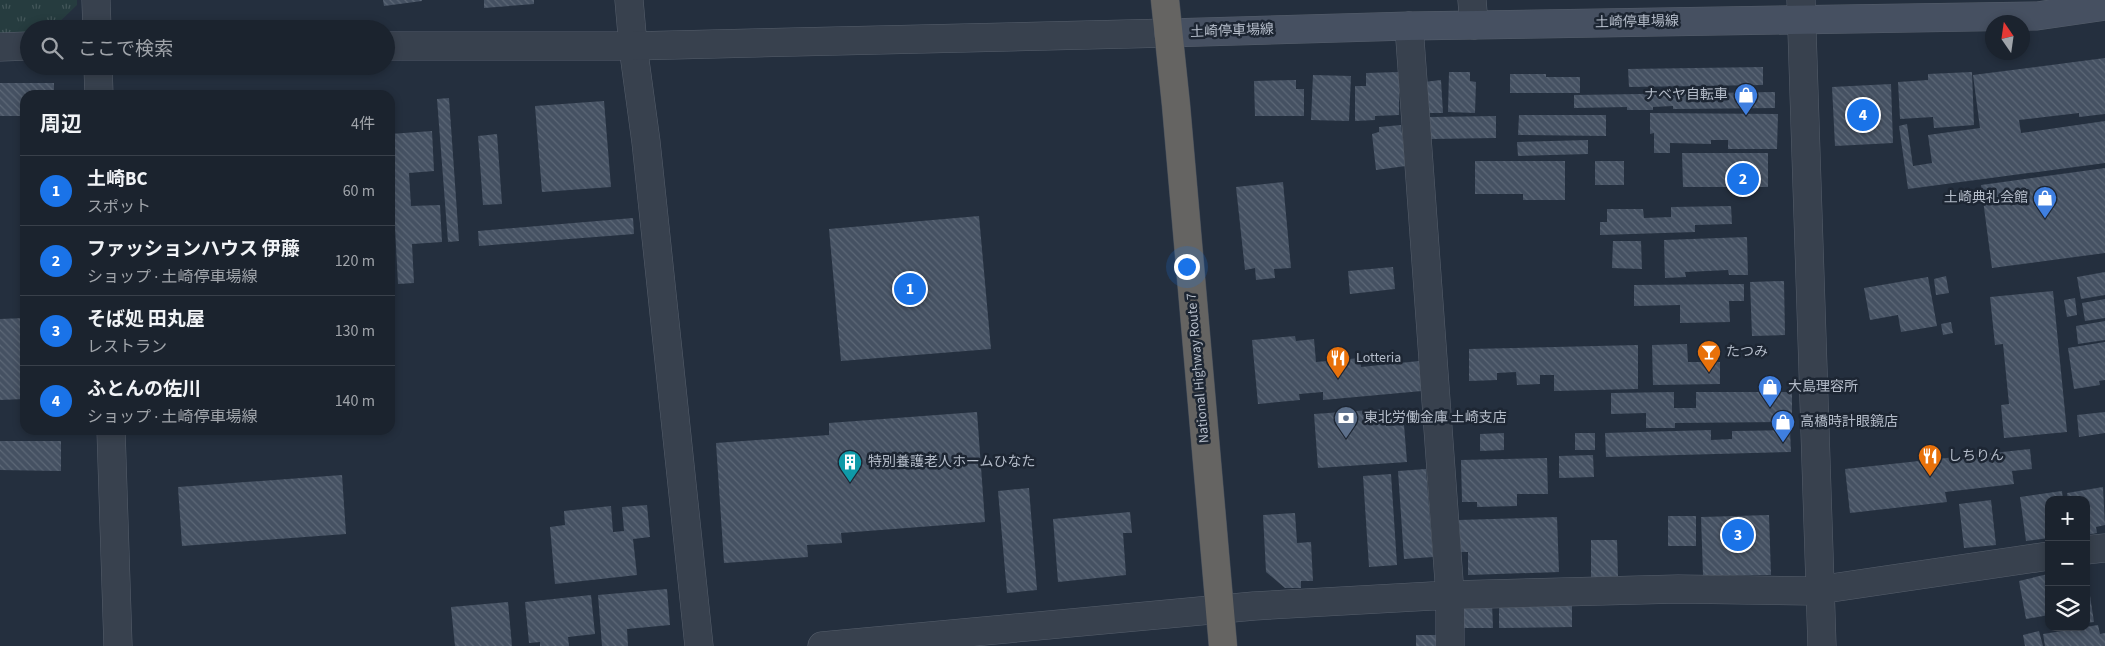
<!DOCTYPE html>
<html lang="ja">
<meta charset="utf-8">
<style>
:root{--surface:#1b232e;--page:#242b36;--text:#f1f3f6;--muted:#a0a4aa;--line:#39404a;--accent:#1a73e8}
body{margin:0;font-family:"Source Sans 3","Noto Sans JP",sans-serif;background:var(--page);color:var(--text)}
.controls{position:absolute;right:15px;bottom:15px;display:grid;overflow:hidden;border-radius:10px;box-shadow:0 2px 8px #0003}
.controls button{width:45px;height:45px;display:grid;place-items:center;padding:0;border:0;border-bottom:1px solid var(--line);background:var(--surface);color:var(--text);font:25px sans-serif}
.compass{position:absolute;left:1985px;top:15px;width:45px;height:45px;border-radius:50%;background:var(--surface);box-shadow:0 2px 8px #0003;rotate:347deg}
.you{position:absolute;left:1186px;top:266px;width:18px;height:18px;margin:-12px;border:4px solid #fff;border-radius:50%;background:#1a73e8;box-shadow:0 0 0 8px #1a73e833}
.badge{display:grid;place-items:center;width:32px;height:32px;border-radius:50%;background:var(--accent);color:#fff;font-size:16px;font-weight:700}
.pin{position:absolute;translate:-50% -50%;border:2px solid #fff;box-shadow:0 1px 5px #0006}
.list{margin:0;padding:0;list-style:none}
h2{display:flex;justify-content:space-between;align-items:center;height:65px;margin:0;padding:0 20px;font-size:21px}
h2 small{font-size:16px;font-weight:400;color:var(--muted)}
.list li{display:grid;grid-template-columns:32px 1fr auto;gap:15px;align-items:center;box-sizing:border-box;height:70px;padding:0 20px;border-top:1px solid var(--line)}
.list b{display:block;font-size:19px;white-space:nowrap}
.list p{margin:0;font-size:16px;white-space:nowrap;color:var(--muted)}
.list em{font-size:16px;font-style:normal;color:var(--muted)}
.icon{flex:none;width:28px;height:28px;fill:none;stroke:currentColor;stroke-width:2;stroke-linecap:round;stroke-linejoin:round}
.map{position:relative;flex:none;width:2105px;height:646px;overflow:hidden}
.search{position:absolute;background:var(--surface);box-shadow:0 2px 8px #0003;left:20px;top:20px;width:375px;height:55px;display:flex;align-items:center;gap:12px;box-sizing:border-box;padding:0 18px;border-radius:28px;color:var(--muted);font-size:19px}
.panel{position:absolute;background:var(--surface);box-shadow:0 2px 8px #0003;left:20px;top:90px;width:375px;height:345px;border-radius:15px}
.map>svg:first-child{display:block}
.grass{fill:url(#grass-tufts)}
.building{fill:url(#building-back-hatch)}
.lines{fill:none;stroke-linecap:round;stroke-linejoin:round}
.minor-casing{stroke:#565f6c;stroke-width:29}
.tertiary-casing{stroke:#565f6c;stroke-width:29}
.secondary-casing{stroke:#565f6c;stroke-width:29}
.trunk-casing{stroke:#434c59;stroke-width:29}
.minor{stroke:#38414e;stroke-width:28}
.tertiary{stroke:#38414e;stroke-width:28}
.secondary{stroke:#465061;stroke-width:28}
.trunk{stroke:#656462;stroke-width:28}
.labels{text-anchor:middle;dominant-baseline:central;stroke-width:5;stroke-linejoin:round;paint-order:stroke}
.street-label{font-size:14px;fill:#b4bcc9;stroke:#1d2633}
.poi-label{font-size:14px;fill:#b4bcc9;stroke:#1d2633;text-anchor:start}
</style>
<div class="map">
<svg width="2105" height="646" viewBox="0 0 2105 646">
<defs>
<pattern id="grass-tufts" width="24" height="20" patternUnits="userSpaceOnUse" patternTransform="scale(1.25)"><rect width="24" height="20" fill="#263c3f"/><path d="M3 7l-1-3M5 7V3M7 7l1-3M15 17l-1-3M17 17v-4M19 17l1-3" fill="none" stroke="#435659"/></pattern>
<pattern id="building-back-hatch" width="6" height="6" patternUnits="userSpaceOnUse" patternTransform="scale(1.25)"><rect width="6" height="6" fill="#455162"/><path d="M-1 5l2 2M0 0l6 6M5-1l2 2" fill="none" stroke="#5d6877"/></pattern>
</defs>
<rect width="100%" height="100%" fill="#242f3e"/>
<path class="grass" d="M0,0h77v5l-25,24h-23v8h-29z"/>
<path class="building" d="M383,0h39v1l-38,5z
M484,0h50v4l-50,4z
M2105,58v56l-26,3v-4l-60,7 2,13 84,-12v42l-197,26 -9,-63 8,-2 6,42 19,-3 -4,-28 52,-7 -7,-53z
M1763,67v18l-134,2 -1,-18z
M1399,72v43l-24,1v4l-20,1v-35h11v-13z
M1449,72h21v9l6,1 -1,31 -27,-1z
M1972,72l2,53 -40,3 -1,-11 -33,2 -2,-37 30,-2v-6z
M1510,74h36v3h34v16h-70z
M1313,75l38,1 -2,45 -38,-1z
M1296,80v9h8v27h-49l-1,-35z
M1441,80l2,33h-14l-5,-31z
M0,83h54v12h-29v21h-25z
M1891,84l2,59 -58,3 -3,-59z
M1775,92v16l-102,1v-3l-20,1v3h-26v-3l-53,1v-13z
M449,98l10,143 -11,1 -11,-143z
M604,101l7,86 -69,5 -7,-86z
M1650,113l128,1 -1,35h-49v-9h-17v4l-41,-1v10h-16v-20l-4,1z
M1519,115h87v21l-88,-1z
M1496,116v22l-66,1v-22z
M1401,125l5,41 -30,4 -4,-36 7,-2v-5z
M432,131l2,40 -25,2 2,33 29,-1 2,37 -30,2 2,39 -16,1 -8,-150z
M497,134l5,70 -19,1 -5,-69z
M1588,140v14l-70,2 -1,-14z
M1682,153h86v34h-85z
M1475,161h90v39h-42v-6h-48z
M1595,161h29v24h-29z
M2105,168v85l-113,15 -11,-83z
M1283,182l8,86 -17,1 1,9 -19,2 -1,-12 -10,2 -9,-83z
M1731,206l1,18 -37,1v7l-95,3v-13h7v-13h36l1,9 27,-1v-10z
M979,216l12,133 -150,12 -12,-132z
M633,218l1,16 -155,12 -1,-15z
M1747,237l1,38h-19l-1,-5 -43,2 1,5 -21,1 -1,-38z
M1613,241h28l1,28 -30,-1z
M1393,267l2,22 -45,5 -2,-23z
M2105,272v23l-24,4 -4,-22z
M1946,276l3,17 -13,2 -2,-16z
M1928,277l9,49 -36,6 -3,-17 -28,5 -6,-32z
M1784,281l1,54 -33,1 -2,-54z
M1744,284v17h-15l1,21 -50,1v-18l-46,1v-21z
M2053,291l14,141 -63,6 -3,-33 8,-1 -6,-60 -8,1 -5,-48z
M2075,298l2,17 -10,2 -3,-17z
M2105,299v19l-20,3 -3,-18z
M25,318v81l-25,1v-81z
M2105,321v19l-27,4 -2,-18z
M1951,322l2,11 -10,2 -2,-11z
M1295,336l1,5 18,-2 2,23 44,-4 1,9 58,-6 3,30 -99,9v-8l-24,2 1,6 -42,4 -6,-64z
M2105,342v38l-6,1 1,4 -26,4 -6,-41z
M1687,344l1,18h32v22l-67,1 -1,-40z
M1638,345v44l-84,2v-16h-14v9l-23,1 -1,-13 -19,1v7l-28,1v-32z
M1674,392v16h22v-16h96v30l-117,1v5h-29v-15l-35,1v-21z
M1385,409l1,17 18,-1 3,37 -89,6 -4,-54z
M977,412l8,110 -144,11 1,10 -35,2 1,12 -84,6 -8,-120 113,-8v-12z
M2105,412v21l-26,4 -2,-22z
M1711,430v10l21,-1v-8l58,-1 1,22 -185,5 -1,-24z
M1504,433v17l-24,1v-17z
M1575,433h20v17h-20z
M0,441h61v30l-61,-1z
M2030,449l2,20 -20,2 2,13 -69,8 2,10 -97,11 -5,-44z
M1593,455l1,22 -35,1v-22z
M1547,458l1,36h-31v12l-40,1v-5h-15l-1,-42z
M1426,469l7,88 -29,2 -6,-88z
M1391,474l6,91 -28,2 -6,-91z
M342,475l4,59 -164,12 -4,-59z
M2103,487l2,38 -9,2 1,6 -11,2v-35h-18l-1,-7z
M1029,488l8,102 -30,3 -9,-102z
M2062,491l1,9h-14v38l-23,3 -6,-44z
M1991,500l5,45 -32,3 -5,-44z
M647,505l3,32 -17,2 4,36 -82,9 -5,-57 15,-2 -1,-14 47,-5 2,26 11,-1 -2,-24z
M1130,512l2,21h-9l3,42 -68,7 -5,-63z
M1295,513l2,30 14,-1 2,39h-12v7h-16l-19,-16 -3,-57z
M1769,515l2,60h-68l-2,-58z
M1668,516h28v30h-28z
M1557,517l2,55 -91,3v-23h-7l-2,-32z
M1591,540h26l1,37 -27,1z
M2048,574l1,41 -23,4 -7,-38z
M2087,576l7,46 -8,1v-46z
M667,589l3,36 -43,4 1,17h-26l-4,-51z
M591,595l4,39 -27,3 1,9h-29v-4l-11,1 -4,-41z
M508,602l4,44h-57l-4,-39z
M1572,602v25l-73,1v-25z
M1492,603l1,25h-30v-24z
M2098,625l2,9 5,-1v13h-60l-2,-12z
M2039,631l4,15h-18l-2,-11z
M1416,635h23v11h-23z"/>
<g class="lines">
<g class="minor-casing">
<path id="minor" d="M629,0l4,46 13,96 53,504
M1472,0l2,25
M1801,0l21,646
M1409,26l41,569v51
M0,47l29,-1
M2086,550l19,-2
M822,646l432,-40 196,-11 228,-6 133,2 238,-35"/>
</g>
<g class="tertiary-casing">
<path id="tertiary" d="M96,0l1,29
M386,46h247l535,-13
M98,66l1,29
M111,430l7,216"/>
</g>
<g class="secondary-casing">
<path id="secondary" d="M1168,33l241,-7 628,-10 68,-10"/>
</g>
<g class="trunk-casing">
<path id="trunk" d="M1165,0l11,105 47,541"/>
</g>
<use href="#minor" class="minor"/>
<use href="#tertiary" class="tertiary"/>
<use href="#secondary" class="secondary"/>
<use href="#trunk" class="trunk"/>
</g>
<defs>
<g id="shop-pin" transform="scale(1.25)"><path d="M0 17L-7.5 6A9.5 9.5 0 1 1 7.5 6Z" fill="#3f7fe0" stroke="#1d2633"/><path d="M-5-2.5h2.3a2.7 3.5 0 0 1 5.4 0H5L5.5 6h-11ZM-1.5-2.5h3a1.5 2.3 0 0 0-3 0Z" fill="#fff"/></g>
<g id="bar-pin" transform="scale(1.25)"><path d="M0 17L-7.5 6A9.5 9.5 0 1 1 7.5 6Z" fill="#e8710a" stroke="#1d2633"/><path d="M-6-5H6L.8 .8V4.5H3.5V6h-7V4.5H-.8V.8Z" fill="#fff"/></g>
<g id="restaurant-pin" transform="scale(1.25)"><path d="M0 17L-7.5 6A9.5 9.5 0 1 1 7.5 6Z" fill="#e8710a" stroke="#1d2633"/><path d="M-5-6h1v4h1v-4h1v4h1v-4h1v5L-1.5 .5V6h-2V.5L-5-1ZM5-6V6H3V1.5H1.5Q1.5-4 5-6Z" fill="#fff"/></g>
<g id="bank-pin" transform="scale(1.25)"><path d="M0 17L-7.5 6A9.5 9.5 0 1 1 7.5 6Z" fill="#5c6f8a" stroke="#1d2633"/><path d="M-6-4H6V4H-6ZM0-2.3a2.3 2.3 0 1 0 0 4.6a2.3 2.3 0 1 0 0-4.6Z" fill="#fff"/></g>
<g id="building-pin" transform="scale(1.25)"><path d="M0 17L-7.5 6A9.5 9.5 0 1 1 7.5 6Z" fill="#0f9aa8" stroke="#1d2633"/><path d="M-4-6H4V6H1V3H-1V6H-4ZM-2.5-4.3h1.7v1.8h-1.7ZM.8-4.3h1.7v1.8H.8ZM-2.5-1h1.7V.8h-1.7ZM.8-1h1.7V.8H.8Z" fill="#fff"/></g>
</defs>
<g fill-rule="evenodd">
<use href="#shop-pin" x="1746" y="95"/>
<use href="#shop-pin" x="2045" y="198"/>
<use href="#bar-pin" x="1709" y="352"/>
<use href="#restaurant-pin" x="1338" y="358"/>
<use href="#shop-pin" x="1770" y="387"/>
<use href="#bank-pin" x="1346" y="418"/>
<use href="#shop-pin" x="1783" y="422"/>
<use href="#restaurant-pin" x="1930" y="456"/>
<use href="#building-pin" x="850" y="462"/>
</g>
<g class="labels">
<g class="street-label">
<text transform="translate(1637 22) rotate(-1)">土崎停車場線</text>
<text transform="translate(1232 31) rotate(-2)">土崎停車場線</text>
<text transform="translate(1198 368) rotate(-95)">National Highway Route 7</text>
</g>
<g class="poi-label">
<text x="1728" y="95" text-anchor="end">ナベヤ自転車</text>
<text x="2028" y="198" text-anchor="end">土崎典礼会館</text>
<text x="1726" y="352">たつみ</text>
<text x="1356" y="358">Lotteria</text>
<text x="1788" y="387">大島理容所</text>
<text x="1364" y="418">東北労働金庫 土崎支店</text>
<text x="1800" y="422">高橋時計眼鏡店</text>
<text x="1948" y="456">しちりん</text>
<text x="868" y="462">特別養護老人ホームひなた</text>
</g>
</g>
</svg>
<div class="controls">
<button>+</button>
<button>−</button>
<button><svg class="icon" aria-label="layers" viewBox="0 0 24 24"><path d="M12 4l9 5-9 5-9-5zM3 14l9 5 9-5"/></svg></button>
</div>
<svg class="compass" viewBox="-18 -18 36 36"><path d="M0-13l5 13h-10z" fill="#e53935"/><path d="M0 13l5-13h-10z" fill="#a0a4aa"/></svg>
<div class="you"></div>
<div class="pin badge" style="left:910px;top:289px">1</div>
<div class="pin badge" style="left:1743px;top:179px">2</div>
<div class="pin badge" style="left:1738px;top:535px">3</div>
<div class="pin badge" style="left:1863px;top:115px">4</div>
<div class="search"><svg class="icon" aria-label="search" viewBox="0 0 24 24"><circle cx="10" cy="10" r="6"/><path d="M15 15l6 6"/></svg>ここで検索</div>
<section class="panel">
<h2>周辺<small>4件</small></h2>
<ul class="list">
<li><span class="badge">1</span><div><b>土崎BC</b><p>スポット</p></div><em>60 m</em></li>
<li><span class="badge">2</span><div><b>ファッションハウス 伊藤</b><p>ショップ · 土崎停車場線</p></div><em>120 m</em></li>
<li><span class="badge">3</span><div><b>そば処 田丸屋</b><p>レストラン</p></div><em>130 m</em></li>
<li><span class="badge">4</span><div><b>ふとんの佐川</b><p>ショップ · 土崎停車場線</p></div><em>140 m</em></li>
</ul>
</section>
</div>
